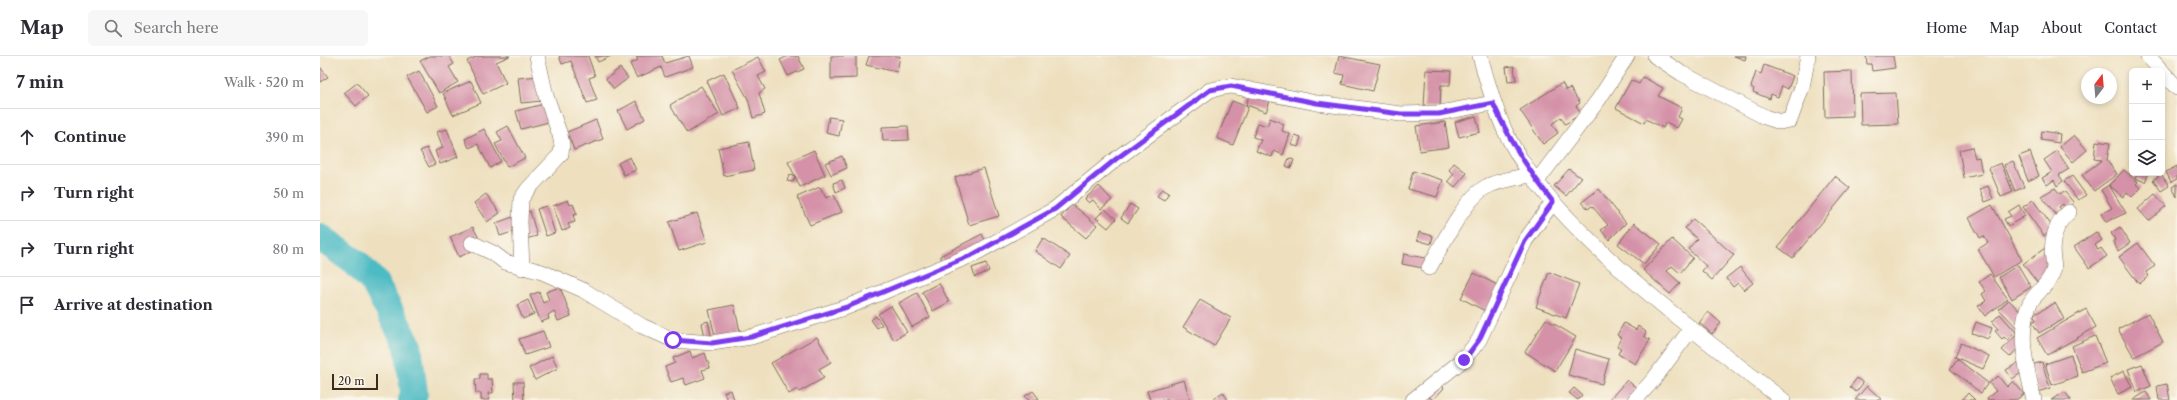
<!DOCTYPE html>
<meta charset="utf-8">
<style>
:root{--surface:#fff;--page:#f7f7f7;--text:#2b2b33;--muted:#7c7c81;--line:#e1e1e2}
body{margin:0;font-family:"Libre Caslon Text",serif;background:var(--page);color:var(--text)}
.controls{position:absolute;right:12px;top:12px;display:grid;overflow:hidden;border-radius:6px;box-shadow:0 2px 6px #0003}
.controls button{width:36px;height:36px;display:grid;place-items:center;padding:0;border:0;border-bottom:1px solid var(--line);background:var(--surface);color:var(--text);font:20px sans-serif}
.compass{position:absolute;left:1761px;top:12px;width:36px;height:36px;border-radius:50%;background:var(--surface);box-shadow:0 2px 6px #0003;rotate:16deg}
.scale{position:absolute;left:12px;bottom:10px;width:46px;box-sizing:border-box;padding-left:4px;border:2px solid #3b2a1e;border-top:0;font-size:11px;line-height:14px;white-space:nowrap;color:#3b2a1e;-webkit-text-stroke:3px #fbf7ec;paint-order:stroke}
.stop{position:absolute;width:12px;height:12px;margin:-9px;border:3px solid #7c3aed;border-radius:50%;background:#fff}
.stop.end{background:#7c3aed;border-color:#fff;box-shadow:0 1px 4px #0008}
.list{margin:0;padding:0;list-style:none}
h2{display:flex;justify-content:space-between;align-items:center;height:52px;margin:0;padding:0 16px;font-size:17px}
h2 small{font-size:13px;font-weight:400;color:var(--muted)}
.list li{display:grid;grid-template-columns:26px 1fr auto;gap:12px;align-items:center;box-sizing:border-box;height:56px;padding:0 16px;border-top:1px solid var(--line)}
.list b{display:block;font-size:15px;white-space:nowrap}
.list em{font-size:13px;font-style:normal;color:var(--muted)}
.icon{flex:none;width:22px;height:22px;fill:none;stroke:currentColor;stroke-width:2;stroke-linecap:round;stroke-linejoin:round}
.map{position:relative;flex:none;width:1857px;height:344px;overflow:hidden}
header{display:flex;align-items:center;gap:24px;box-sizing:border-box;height:56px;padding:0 20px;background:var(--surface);border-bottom:1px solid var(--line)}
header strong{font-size:19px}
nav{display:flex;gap:22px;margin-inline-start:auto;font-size:14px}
.search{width:280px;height:36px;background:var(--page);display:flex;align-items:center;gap:10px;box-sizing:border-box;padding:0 14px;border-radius:6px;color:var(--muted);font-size:15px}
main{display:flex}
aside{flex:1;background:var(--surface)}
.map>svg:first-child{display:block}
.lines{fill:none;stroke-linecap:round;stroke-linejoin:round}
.river{stroke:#4dbbc4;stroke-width:28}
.building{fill:#d491a7}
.minor-casing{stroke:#7a6a56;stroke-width:16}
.minor{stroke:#fff;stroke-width:15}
.route{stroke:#7c3aed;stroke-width:5}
</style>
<header>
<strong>Map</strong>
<div class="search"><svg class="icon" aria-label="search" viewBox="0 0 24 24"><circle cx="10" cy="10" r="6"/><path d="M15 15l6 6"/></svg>Search here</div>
<nav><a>Home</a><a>Map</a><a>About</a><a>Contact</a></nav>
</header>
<main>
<aside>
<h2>7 min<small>Walk · 520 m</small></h2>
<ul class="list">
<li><svg class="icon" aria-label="ahead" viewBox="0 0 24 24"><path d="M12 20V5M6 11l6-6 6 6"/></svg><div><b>Continue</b></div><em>390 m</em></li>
<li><svg class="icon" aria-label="right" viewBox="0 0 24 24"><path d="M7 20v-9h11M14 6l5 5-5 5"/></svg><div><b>Turn right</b></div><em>50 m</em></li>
<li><svg class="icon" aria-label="right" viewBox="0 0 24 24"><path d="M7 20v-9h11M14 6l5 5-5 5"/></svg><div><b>Turn right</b></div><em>80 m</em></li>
<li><svg class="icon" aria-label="arrive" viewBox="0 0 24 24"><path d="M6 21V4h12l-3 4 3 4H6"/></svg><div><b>Arrive at destination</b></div></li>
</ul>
</aside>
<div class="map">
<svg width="1857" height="344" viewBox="0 0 1857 344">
<rect width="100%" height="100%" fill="#fbf7ec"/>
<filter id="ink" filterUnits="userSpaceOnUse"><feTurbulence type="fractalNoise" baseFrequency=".025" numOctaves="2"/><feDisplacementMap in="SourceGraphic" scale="8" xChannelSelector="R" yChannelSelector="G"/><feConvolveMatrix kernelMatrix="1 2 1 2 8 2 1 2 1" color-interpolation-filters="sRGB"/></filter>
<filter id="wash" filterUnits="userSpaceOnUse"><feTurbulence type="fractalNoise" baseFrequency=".012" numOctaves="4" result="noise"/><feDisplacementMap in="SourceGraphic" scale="16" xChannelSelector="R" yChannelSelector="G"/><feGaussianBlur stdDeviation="0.9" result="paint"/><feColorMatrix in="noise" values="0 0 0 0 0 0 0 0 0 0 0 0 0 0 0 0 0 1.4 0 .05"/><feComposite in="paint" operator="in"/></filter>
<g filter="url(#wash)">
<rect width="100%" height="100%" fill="#eee0bf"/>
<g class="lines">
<path class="river" d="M0,181l36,26 18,19 34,63 6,48 -2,7"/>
</g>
<g id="blocks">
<path class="building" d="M110,0h19l5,8 -5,3 9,15 -19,11 -19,-32z
M158,0h32l-14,6 10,21 -23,11 -16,-33z
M239,0h29l7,20 -6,2 8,22 -10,3 -16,-42 -9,3z
M275,0h16l-13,6z
M316,0h26l3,7 24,-7 4,11 -28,10 -4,-10 -24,11 -7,-14 8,-4z
M468,0h10l6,13 -16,7 -8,-16z
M511,0h25v22l-25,1z
M549,0h31l-3,16 -31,-7z
M1019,0l41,8 -7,27 -31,-7 2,-9 -9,-2z
M1414,0h12l-1,4z
M1546,0h27l2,12 -23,3 -1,-7h-4z
M438,1l8,15 -8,4 7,13 -6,4 6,21 -12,4 -5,-19 -16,-29z
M1444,9l29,11 -5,13 -6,-3 -4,11 -7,-3 -1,5 -17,-7 1,-3 -3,-2 5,-15 5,2z
M1194,10l2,15 -8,1 -2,-15z
M0,11l8,10 -8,5z
M300,12l8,10 -14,11 -8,-10z
M1106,14l25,1 -1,14h-9l-1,23 -16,-1z
M99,15l19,35 -11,6 -20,-35z
M1532,15l1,45 -28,1 -1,-45z
M404,17l16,35 -17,8 -16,-35z
M219,20l3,25 -21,2 -3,-25z
M1323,21l20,11 -5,8 24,12 -4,9 4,2 -5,9 -11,-6 -3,6 -17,-9 -2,4 -28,-15 15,-28 8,4z
M151,25l10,22 -28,12 -10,-22z
M37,27l11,13 -12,10 -12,-13z
M1242,27l4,7 4,-2 10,15 -4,3 5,8 -16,10 -4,-7 -9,7 6,9 -15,11 -23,-34z
M381,30l18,28 -32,19 -17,-28z
M930,37l20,8 -4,11 -20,-7z
M1576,37l2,31 -37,1 -1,-31z
M316,45l9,18 -18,10 -9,-18z
M912,45l16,6 -15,38 -16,-7z
M224,48l5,18 -28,7 -5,-18z
M1156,60l4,16 -21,5 -4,-15z
M509,61l13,2 -3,17 -13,-3z
M950,62l14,6 -2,7 8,3 -7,21 -9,-4 -2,6 -16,-6 5,-11 -8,-3 5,-14 9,3z
M276,64l7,19 -29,11 -7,-18z
M1125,66l4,25 -29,4 -4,-25z
M188,70l17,32 -18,9 -12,-23 7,-3 -5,-9z
M588,70l1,14 -26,1 -1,-14z
M127,73l11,28 -18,7 -5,-13 8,-3 -6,-16z
M164,73l17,32 -11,7 -12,-24 -9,4 -4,-9z
M1722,75l18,3 -1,9 -18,-3z
M975,79l6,2 -3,10 -6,-2z
M1754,79l13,15 -14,12 -13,-15z
M1776,85l14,2 -3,17 10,14 -23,17 -12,-16 20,-15 -8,-1z
M429,86l5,28 -30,6 -6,-28z
M1652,91l3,11 4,-1 3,17 -18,4 -5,-28z
M107,92l8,16 -6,3 -9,-16z
M494,94l11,25 -25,12 -5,-11 -2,6 -6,-1 2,-6 6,1 -7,-14z
M1737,95l12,18 -10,6 4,6 -6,5 -3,-6 -7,5 -5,-7 10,-6 -8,-12z
M1710,96l9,24 -11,5 -9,-25z
M522,100l5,12 -16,7 -6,-12z
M310,101l6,13 -12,5 -6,-12z
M969,102l5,2 -3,8 -5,-2z
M1693,105l11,26 -9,4 -11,-26z
M1134,107l13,10 -12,14 -7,-6 6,-7 -5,-4z
M1681,107l12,29 -12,5 -12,-29z
M1857,110v13l-6,3 -5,-10z
M664,112l15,48 -30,9 -14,-48z
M1249,113l12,9 -15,18 -12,-10z
M1804,114l14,12 -2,2 5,4 -9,9 -5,-5 -4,5 -14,-12z
M1093,115l30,9 -6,17 -29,-8z
M1818,117h11l-4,9 -10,-4z
M1841,118l8,12 -8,5 -8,-11z
M1515,120l15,12 -57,70 -15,-11z
M1752,120l14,19 -8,5 -14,-19z
M522,124l3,8 -9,4 -3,-9z
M1857,128v13l-5,-10z
M1789,129l17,28 -20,9 -5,-8 11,-6 -11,-18z
M779,130l13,14 -11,9 -8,-9 -4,3 -4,-4z
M1668,130l5,13 -8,3 -5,-13z
M500,131l6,11 8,-3 8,17 -32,13 -13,-28z
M1735,132l5,6 4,-3 10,12 -8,5 -3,-4 -4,3 4,5 -6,4 -16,-20z
M842,133l7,4 -5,7 -7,-4z
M1279,133l27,34 -17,17 -8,-10 7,-5 -16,-19 -4,3 -6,-7z
M166,138l14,19 -13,9 -13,-19z
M1835,138l11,12 -17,15 -11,-12z
M248,144l2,5 3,-1 4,10 -4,1 2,7 -7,2 2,4 -8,3 -9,-25z
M1713,144l21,29 -10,7 -21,-29z
M752,148l25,21 -11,13 -25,-21z
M810,148l8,5 -10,14 -7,-5z
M1672,149l30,55 -28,17 -16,-28 10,-6 -4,-7 -4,2 -11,-20z
M1699,149l6,11 -17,10 -4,-7 7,-3 -3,-4z
M226,150l9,27 -9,3 -9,-27z
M785,153l11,10 -8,9 -12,-10z
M210,155l7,25 -19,5 -3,-10 -15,5 -4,-13z
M377,157l10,29 -28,9 -10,-29z
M1373,163l41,36 -22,25 -10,-9 4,-5 -18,-17 9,-10 -12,-11z
M1314,167l27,21 -17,20 -26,-20z
M153,171l10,19 -24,11 -9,-20z
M1800,171l10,16 -12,8 -5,-10 2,-1 -4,-7z
M1099,176l14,4 -2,8 -14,-4z
M1776,176l6,8 -7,5 3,5 3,-2 6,8 -18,12 -15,-21z
M662,178l5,10 -42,22 -5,-10z
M723,182l27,18 -9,13 -26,-18z
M1352,183l21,19 -13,15 -8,-7 -5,5 13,12 -10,11 -27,-24z
M1818,187l17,23 -9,6 3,4 -10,8 -20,-27z
M1725,192l13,18 -21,16 -14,-18z
M1084,198l26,5 -2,10 -26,-5z
M666,207l3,8 -14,6 -3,-9z
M1698,209l13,22 -19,12 -13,-22z
M1420,211l13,16 -9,7 -6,-7 -5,4 -7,-9z
M1229,216l30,12 -13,34 -30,-11z
M1154,217l35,18 -13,26 -35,-19z
M1670,218l18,25 -23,17 -7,-10 8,-5 -4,-7 4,-3 -7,-9z
M619,227l10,19 -16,9 -11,-19z
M240,231l11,29 -13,5 -4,-10 -6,4 1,4 -8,3 -11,-27 9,-3 4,11 6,-3 -3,-8z
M597,237l13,24 -18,10 -13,-24z
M208,244l6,14 -11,5 -6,-14z
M880,244l31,18 -17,28 -31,-19z
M1689,244l23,24 -10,9 -23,-24z
M1735,247l9,16 -25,14 -7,-11 4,-2 -3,-5z
M414,249l6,26 -25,5 -6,-26z
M571,250l16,26 -13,8 -16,-26z
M1766,253l10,18 -49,28 -10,-17z
M1388,256l13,11 -9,11 -13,-11z
M1828,257l15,29 -29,15 -16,-28z
M1680,258l16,18 -9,8 -3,-3 -2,2 -7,-8 3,-2 -6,-7z
M556,260l6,9 -5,3 -6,-8z
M1226,263l30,18 -21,34 -30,-19z
M388,265l5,23 -6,2 -5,-23z
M1656,266l16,6 -4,11 -16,-6z
M1304,267l12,7 2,-4 8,6 -2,4 6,4 -15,24 -17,-10 3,-6 -4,-2 4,-8 -4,-3z
M223,275l6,16 -24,8 -6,-16z
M1698,277l8,6 -16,18 -8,-7z
M1775,280l11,27 -24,9 -10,-26z
M497,281l14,25 -12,7 5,9 -25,14 -2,-3 -8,5 -18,-31z
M1641,287l28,13 -6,13 -28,-12z
M1255,293l34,10 -7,25 -34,-9z
M370,295l2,7 13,-5 5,15 -8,2 3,8 -19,7 -3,-7 -12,4 -6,-15 10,-4 -2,-5z
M1751,299l7,21 -26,9 -7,-21z
M232,300l6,12 -23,12 -6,-12z
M1637,303l31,24 -7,10 -31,-24z
M1701,305l5,9 -14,9 -6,-9z
M1722,306l8,26 -12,4 -8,-27z
M1822,308l9,22 -14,6 -9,-23z
M1804,315l8,16 -14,7 -8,-16z
M160,318h7v5h5l1,14h-5l1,7h-8v-7h-5l-1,-14h5z
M1678,320l9,11 6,-6 11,13 -8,6h-28l-1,-2 9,-7 -7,-8z
M1537,322l6,5 -7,9 -6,-5z
M864,324l6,20h-40l-3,-9z
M1307,324l19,16 -4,4h-33z
M194,326h9l1,18h-9z
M1116,326l8,6 -11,12 -7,-5z
M1847,328l3,16h-11l-2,-14z
M1547,330l15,14h-27z
M1254,332l8,7 -4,5 -9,-7z
M411,334l3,10h-7l-3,-8z
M713,335l6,8 -11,1 -3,-4z
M903,336l5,8h-13l-1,-2z
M1745,336l6,8h-20z
M1826,336l5,8h-18z
M1648,337l7,7h-13z"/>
</g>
</g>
<g filter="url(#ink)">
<use href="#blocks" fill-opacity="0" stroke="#7a6a56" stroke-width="1"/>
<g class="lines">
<g class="minor-casing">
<path id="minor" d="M1160,0c7,25 14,51 25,75 23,49 63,89 102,126 56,51 116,97 176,143
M1335,0l26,17 84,44 15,5 10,-2 12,-33 6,-31
M1828,0l29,32
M1217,125l62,-82 28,-43
M152,187l21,10 12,9 37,10 41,18 59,36 31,14 39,3 39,-6 96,-30 127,-53 81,-45 61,-50 94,-69 21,-4 86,17 84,11 38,-1 54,-10
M202,212l-2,-46 1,-23 7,-10 33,-35 1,-9 -2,-10 -14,-39 -9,-40
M1109,212c12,-21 36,-70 57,-81 13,-7 30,-9 45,-12
M1093,344l51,-41 15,-19 46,-99 28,-39
M1315,344l19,-21 37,-50
M1714,344c-7,-31 -18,-67 -4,-97 6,-11 20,-19 23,-32 2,-4 0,-8 0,-12 -3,-17 3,-37 16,-47"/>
</g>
<use href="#minor" class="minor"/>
</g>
</g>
<g class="lines" filter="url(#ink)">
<path class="route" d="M353,284l39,3 39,-6 96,-30 127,-53 81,-45 61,-50 94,-69 21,-4 86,17 84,11h38l54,-11c16,37 35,67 60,99l-28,39 -46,99 -15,20"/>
</g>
</svg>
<div class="controls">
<button>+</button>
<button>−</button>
<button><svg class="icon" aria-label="layers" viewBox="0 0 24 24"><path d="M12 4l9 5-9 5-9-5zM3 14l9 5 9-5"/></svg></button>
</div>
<svg class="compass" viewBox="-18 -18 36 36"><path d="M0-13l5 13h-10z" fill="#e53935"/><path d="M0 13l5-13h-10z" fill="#7c7c81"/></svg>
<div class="scale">20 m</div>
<div class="stop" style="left:353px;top:284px"></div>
<div class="stop end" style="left:1144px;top:304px"></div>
</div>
</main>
